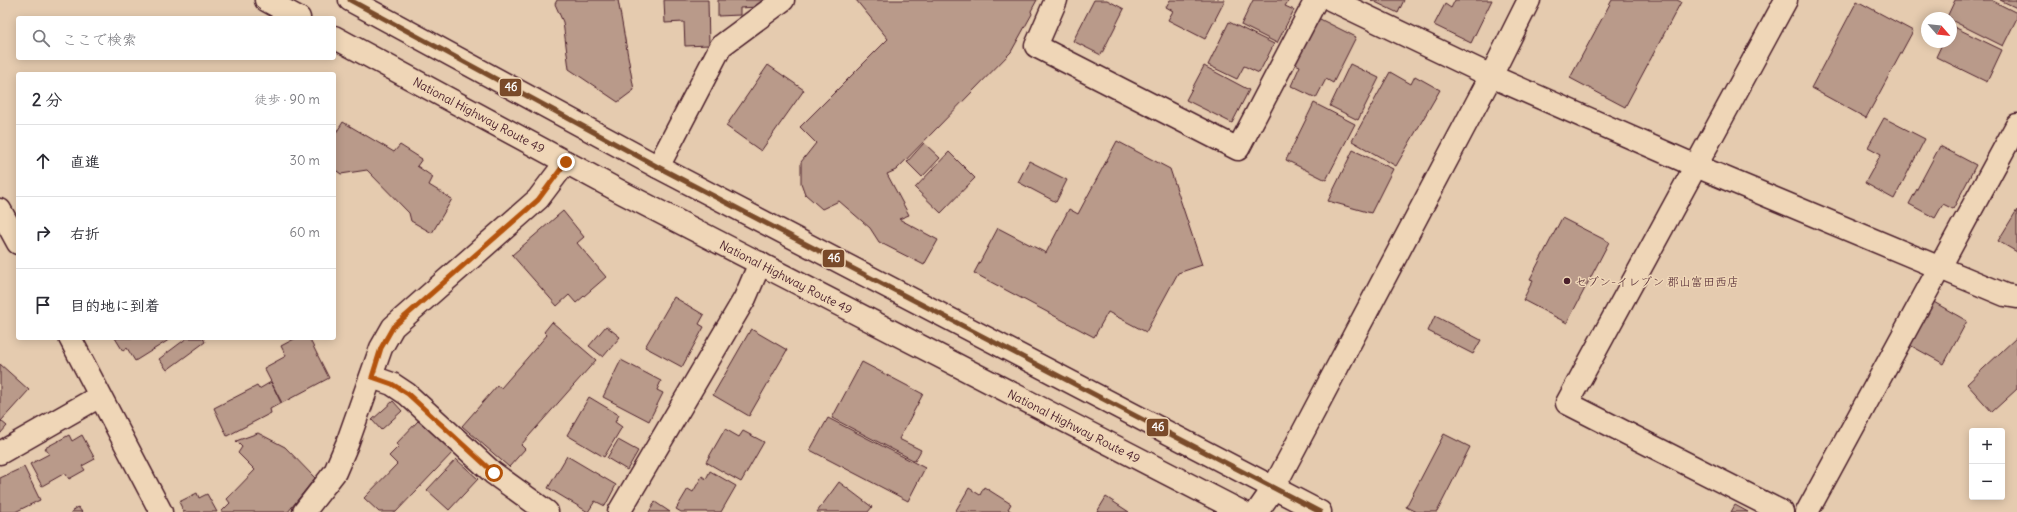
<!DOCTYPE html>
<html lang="ja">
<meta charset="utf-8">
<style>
:root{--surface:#fff;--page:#f7f7f7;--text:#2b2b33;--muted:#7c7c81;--line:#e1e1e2}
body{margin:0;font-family:Delius,"Klee One",sans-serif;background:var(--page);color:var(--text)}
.controls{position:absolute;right:12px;bottom:12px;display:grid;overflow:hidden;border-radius:4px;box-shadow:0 2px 10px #0003}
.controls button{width:36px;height:36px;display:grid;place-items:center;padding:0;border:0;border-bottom:1px solid var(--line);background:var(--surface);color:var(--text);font:20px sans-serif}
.compass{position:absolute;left:1921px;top:12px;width:36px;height:36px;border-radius:50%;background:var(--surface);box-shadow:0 2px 10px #0003;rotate:118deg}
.stop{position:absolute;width:12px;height:12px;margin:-9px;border:3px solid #b45309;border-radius:50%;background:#fff}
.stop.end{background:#b45309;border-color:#fff;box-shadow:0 1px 4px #0008}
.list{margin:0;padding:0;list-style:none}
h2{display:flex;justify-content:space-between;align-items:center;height:52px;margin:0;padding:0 16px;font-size:17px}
h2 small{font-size:13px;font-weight:400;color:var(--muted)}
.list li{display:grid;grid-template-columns:26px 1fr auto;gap:12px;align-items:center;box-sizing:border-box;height:72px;padding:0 16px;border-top:1px solid var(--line)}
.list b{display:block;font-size:15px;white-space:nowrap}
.list em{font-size:13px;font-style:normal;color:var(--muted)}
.icon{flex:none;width:22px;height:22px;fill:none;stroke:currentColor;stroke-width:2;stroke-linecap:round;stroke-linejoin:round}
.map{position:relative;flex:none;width:2017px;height:512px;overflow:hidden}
.search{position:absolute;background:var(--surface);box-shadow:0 2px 10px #0003;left:16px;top:16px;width:320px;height:44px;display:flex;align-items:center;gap:10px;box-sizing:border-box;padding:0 14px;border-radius:4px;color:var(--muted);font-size:15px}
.panel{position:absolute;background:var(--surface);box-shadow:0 2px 10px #0003;left:16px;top:72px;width:320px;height:268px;border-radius:4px}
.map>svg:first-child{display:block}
.building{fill:#b99a8a;stroke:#4a1f2b}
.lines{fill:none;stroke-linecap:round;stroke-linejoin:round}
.minor-casing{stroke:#4a1f2b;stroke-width:25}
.tertiary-casing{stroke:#4a1f2b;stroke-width:25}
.trunk-casing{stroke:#4a1f2b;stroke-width:25}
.minor{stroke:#efd6b7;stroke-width:22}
.tertiary{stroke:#efd6b7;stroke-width:22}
.trunk{stroke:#efd6b7;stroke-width:22}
.bus-1-casing{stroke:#efd6b7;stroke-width:8}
.bus-1{stroke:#7a4b2a;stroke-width:5}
.route{stroke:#b45309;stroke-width:5}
.poi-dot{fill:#4a1f2b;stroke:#efd6b7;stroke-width:1.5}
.labels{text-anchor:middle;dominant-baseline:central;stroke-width:3;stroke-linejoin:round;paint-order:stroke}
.street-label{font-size:12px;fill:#4a1f2b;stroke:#efd6b7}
.poi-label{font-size:12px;fill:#4a1f2b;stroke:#efd6b7;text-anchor:start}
.line-badge{stroke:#efd6b7;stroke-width:1.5}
.badge-label{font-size:11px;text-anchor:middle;font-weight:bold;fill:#fff}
</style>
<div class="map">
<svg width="2017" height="512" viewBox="0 0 2017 512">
<rect width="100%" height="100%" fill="#e5cbaf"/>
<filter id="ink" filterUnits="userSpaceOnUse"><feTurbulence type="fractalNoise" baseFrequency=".025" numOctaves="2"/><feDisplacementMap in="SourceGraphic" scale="8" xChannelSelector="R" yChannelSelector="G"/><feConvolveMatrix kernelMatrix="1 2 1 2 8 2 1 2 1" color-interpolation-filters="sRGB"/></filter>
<g filter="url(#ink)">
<path class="building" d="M557,0h61l16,90 -16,12 -49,-33 -6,-47 -8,-18z
M664,0h44l1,45 -24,1 -1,-24 -19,1z
M718,0h47l-8,7 -17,1v7l-22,1z
M856,0h181l-6,11 1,3 -21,38 -115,118 -9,4 22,41 -10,4 39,21 -14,25 -45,-23 -9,-14 -31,-27 -17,8 -17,-15 -4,-11v-21l15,-19 -16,-16 88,-88z
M1094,0h13l17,9 -23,46 -28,-14z
M1170,0h55l-20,39 -37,-19 5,-9 -7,-4z
M1253,0h36l-4,6 9,4 -17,33 -36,-18z
M1371,0h33l-6,13z
M1455,0h37l-21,43 -37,-18 11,-21 6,4z
M1612,0h65l4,2 -56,105 -55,-29z
M1955,0h36l26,13v5l-14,28 -52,-26v-2l-4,-1z
M2000,0h17v8z
M1857,1l56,30 -47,87 -55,-30z
M1318,18l38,19 -23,46 -7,-4 -10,19 -25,-12 9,-20 -5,-2z
M1229,22l45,22 -15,29 -15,-7 -7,13 -29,-14z
M1952,26l50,24 -15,32 -51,-25 7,-15h8z
M1350,64l29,14 -21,42 -28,-14z
M768,65l36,25 -43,61 -35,-25z
M1204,66l45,24 -17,33 -46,-23z
M1390,72l21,12 4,-8 25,14 -44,76 -44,-25z
M1314,103l41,21 -29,56 -40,-20z
M1884,118l41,21 -31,60 -29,-16 16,-29 -13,-7z
M343,122l51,30 6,-7 22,14 -5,7 16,11 -4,8 23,14 -20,34 -21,-12 -2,-8 -42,-43 -26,4 -7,-5v-33z
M1117,141l53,28 32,96 -24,8 -32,59 -38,-20 -14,25 -120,-64 24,-45 48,25 23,-44 9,5z
M924,143l16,15 -18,19 -15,-15z
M1940,146l36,19 -23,44 -10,-5 -8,14 -26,-14z
M1353,150l40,19 -22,44 -43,-12z
M949,152l26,26 -34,35 -26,-25z
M1029,161l38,19 -11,22 -38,-20z
M2017,210v42l-19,-11z
M563,211l21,26 -7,6 29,34 -30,26 -7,-8 -12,11 -45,-51z
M1562,218l47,24 -42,81 -44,-23 10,-20 -3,-1z
M674,297l30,18 -5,9 5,3 -22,40 -37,-20z
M1932,301l35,20 -23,43 -36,-20z
M1435,316l46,24 -8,14 -45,-23z
M552,322l44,38 -75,85 4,4 -16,18 -47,-41 35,-40 4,2 46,-53 -3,-3z
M606,326l14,11 -17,20 -14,-11z
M751,329l36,21 -38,66 -36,-21z
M2017,337v52l-25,23 -25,-28z
M115,338h57l-37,23 -8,-13 -4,3z
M187,338h16l2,4 -38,28 -8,-11z
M296,338h13l20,40 -47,25 -18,-35 22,-12 -5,-10z
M621,360l40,21 -4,9 6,3 -14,28 -46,-24z
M862,362l61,32 -24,45 22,11 -6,11 -83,-43z
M0,364l29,26 -28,31 6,5 -7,8z
M271,382l10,21 -11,6 1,4 -44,23 -13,-28 43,-22 2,3z
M589,397l30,18 -4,7 7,5 -18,30 -37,-22z
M393,401l9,10 -21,19 -9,-10z
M828,418l97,50 -17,33 -98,-51z
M418,421l5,4 2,-2 29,28 -58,61h-17l-15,-14 33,-34 -8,-8 10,-10 -3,-2z
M725,429l14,8 4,-6 21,11 -23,40 -35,-20z
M258,433l27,14 30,31 -27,34h-67l9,-9 -3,-4 28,-29 -17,-17 4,-6 -6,-6z
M1444,434l26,13 -33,65h-21l-10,-5z
M69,435l3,6 10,-6 13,24 -13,7 3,4 -16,9 -4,-6 -23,13 -12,-22 19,-10 -4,-6z
M618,440l20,11 -11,19 -20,-12z
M567,456l49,29 -11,21 -10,-5 -7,11 -40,-24z
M456,459l22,20 -29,31 -22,-20z
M24,467l16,33 -25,12h-15v-34z
M710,471l26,15 -15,26h-40l-5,-3 12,-20 5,3 9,-16 4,3z
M839,482l33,25 -4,5h-51z
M984,487l27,17 -3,5 4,3h-57l14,-24 11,7z
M197,493l2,5 8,-4 10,18h-33l-5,-10z
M1106,497l23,15h-32z
M655,502l15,10h-21z
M1735,505l13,7h-17z
M78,507l4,5h-11z"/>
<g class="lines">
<g class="minor-casing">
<path id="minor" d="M1056,0l-20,46 202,103 78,-149
M1332,0l159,76
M658,167l63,-121 62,-46
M0,210l18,33
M70,338l91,174
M372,377l20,7 15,10 86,79 54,39
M0,453l100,-57
M304,512l31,-40 12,-28 34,-96 12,-21 145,-128 28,-37
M619,512l126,-214 15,-35
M1782,512l-215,-109 219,-403
M1807,512l210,-387"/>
</g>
<g class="tertiary-casing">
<path id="tertiary" d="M1491,76l205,90 309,129 12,2
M1257,512l16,-23 218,-413 38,-76"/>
</g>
<g class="trunk-casing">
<path id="trunk" d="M266,0l33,18
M350,0l308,167 662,345
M334,37l289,156 619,319"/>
</g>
<use href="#minor" class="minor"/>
<use href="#tertiary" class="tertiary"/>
<use href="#trunk" class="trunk"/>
<g class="bus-1-casing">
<path id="bus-1" d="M350,0l308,167 662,345"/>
</g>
<use href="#bus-1" class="bus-1"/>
</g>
</g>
<g class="lines" filter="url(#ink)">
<path class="route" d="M494,473l-86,-79 -16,-10 -20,-7 9,-29 12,-21 145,-127 28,-38"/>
</g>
<circle class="poi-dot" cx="1567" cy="281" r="4"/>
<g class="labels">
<g class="street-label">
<text transform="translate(479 115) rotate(28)">National Highway Route 49</text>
<text transform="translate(786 277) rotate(27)">National Highway Route 49</text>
<text transform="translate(1074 426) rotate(27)">National Highway Route 49</text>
</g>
<g class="poi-label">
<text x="1575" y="281">セブン-イレブン 郡山富田西店</text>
</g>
</g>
<g class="line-badge">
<rect x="499" y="78" width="23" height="19" rx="4" fill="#7a4b2a"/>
<rect x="822" y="249" width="23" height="19" rx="4" fill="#7a4b2a"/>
<rect x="1146" y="418" width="23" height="19" rx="4" fill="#7a4b2a"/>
</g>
<g class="badge-label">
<text x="511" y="91">46</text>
<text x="834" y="262">46</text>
<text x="1158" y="431">46</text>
</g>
</svg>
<div class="controls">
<button>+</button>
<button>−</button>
</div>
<svg class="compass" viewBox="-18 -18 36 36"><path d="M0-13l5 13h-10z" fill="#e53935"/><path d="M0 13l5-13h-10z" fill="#7c7c81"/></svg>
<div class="stop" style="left:494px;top:473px"></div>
<div class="stop end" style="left:566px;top:162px"></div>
<div class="search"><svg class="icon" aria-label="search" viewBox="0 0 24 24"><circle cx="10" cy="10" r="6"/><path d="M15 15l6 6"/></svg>ここで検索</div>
<section class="panel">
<h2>2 分<small>徒歩 · 90 m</small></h2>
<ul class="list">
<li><svg class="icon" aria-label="ahead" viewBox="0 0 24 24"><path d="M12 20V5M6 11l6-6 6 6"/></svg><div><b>直進</b></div><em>30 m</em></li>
<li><svg class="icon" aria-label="right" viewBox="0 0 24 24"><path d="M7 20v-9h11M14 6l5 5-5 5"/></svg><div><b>右折</b></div><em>60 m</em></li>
<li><svg class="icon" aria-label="arrive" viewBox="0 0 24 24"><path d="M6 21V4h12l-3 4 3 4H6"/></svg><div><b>目的地に到着</b></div></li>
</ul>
</section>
</div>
